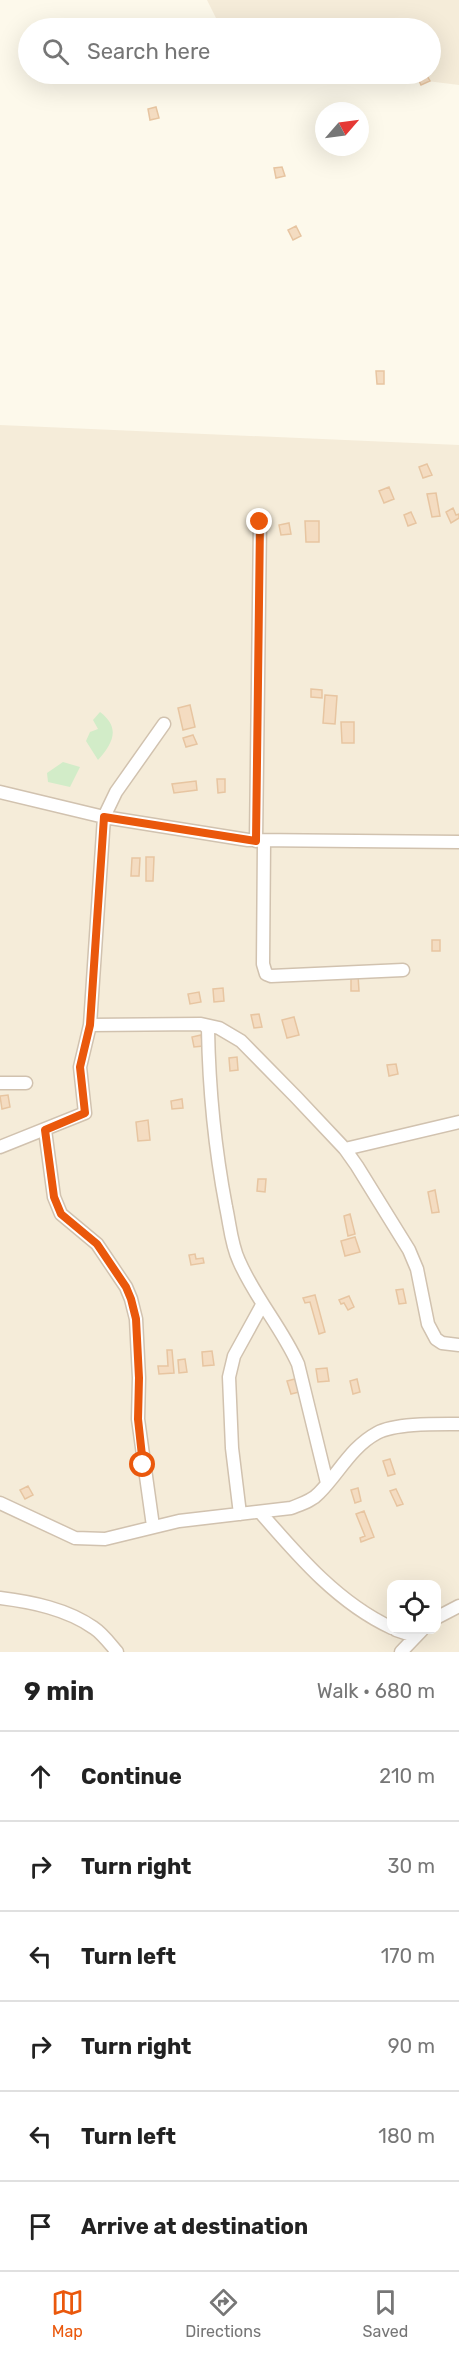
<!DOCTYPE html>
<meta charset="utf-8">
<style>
:root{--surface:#fff;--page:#f6f6f6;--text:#222;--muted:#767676;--line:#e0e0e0;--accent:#ea580c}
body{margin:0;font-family:Rubik,sans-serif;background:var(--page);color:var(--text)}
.controls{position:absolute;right:18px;bottom:18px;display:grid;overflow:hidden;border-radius:12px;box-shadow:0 6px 24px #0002}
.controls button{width:54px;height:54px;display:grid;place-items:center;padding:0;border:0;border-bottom:2px solid var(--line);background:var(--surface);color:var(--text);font:30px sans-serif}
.compass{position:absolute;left:315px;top:102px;width:54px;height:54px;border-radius:50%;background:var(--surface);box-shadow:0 6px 24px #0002;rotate:62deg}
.stop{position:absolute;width:18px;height:18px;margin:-14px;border:4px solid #ea580c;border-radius:50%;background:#fff}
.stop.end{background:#ea580c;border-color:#fff;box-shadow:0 2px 6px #0008}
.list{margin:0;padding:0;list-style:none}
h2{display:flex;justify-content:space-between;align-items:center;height:78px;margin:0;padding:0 24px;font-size:26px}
h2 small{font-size:20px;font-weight:400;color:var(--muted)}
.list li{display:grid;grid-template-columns:39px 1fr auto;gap:18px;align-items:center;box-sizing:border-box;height:90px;padding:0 24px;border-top:2px solid var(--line)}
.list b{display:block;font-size:22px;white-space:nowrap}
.list em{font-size:20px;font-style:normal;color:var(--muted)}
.icon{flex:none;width:33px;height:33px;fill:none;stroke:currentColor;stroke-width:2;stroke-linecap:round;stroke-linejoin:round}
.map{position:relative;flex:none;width:459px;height:1652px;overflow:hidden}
.search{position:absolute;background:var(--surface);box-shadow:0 6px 24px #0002;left:18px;right:18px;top:18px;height:66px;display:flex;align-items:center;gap:15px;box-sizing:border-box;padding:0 21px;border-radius:33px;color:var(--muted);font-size:22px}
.sheet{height:618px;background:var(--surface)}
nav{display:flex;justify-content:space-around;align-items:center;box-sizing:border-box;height:84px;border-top:2px solid var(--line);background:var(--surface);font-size:16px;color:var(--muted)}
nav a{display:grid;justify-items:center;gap:3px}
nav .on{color:var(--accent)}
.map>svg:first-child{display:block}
.residential{fill:#f5ecd9;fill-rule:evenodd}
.green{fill:#d2ecc8}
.building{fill:#f4dcc1;stroke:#e7c5a1;stroke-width:1.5}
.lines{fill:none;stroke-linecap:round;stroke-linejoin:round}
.minor-casing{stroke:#d1c2af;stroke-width:15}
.minor{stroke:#fff;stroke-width:12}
.route{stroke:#ea580c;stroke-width:8}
</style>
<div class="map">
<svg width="459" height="1652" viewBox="0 0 459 1652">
<rect width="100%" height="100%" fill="#fdf9eb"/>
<path class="residential" d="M207,0h252v85l-88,-11h59v-46h-209z
M0,425l459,20v1207h-459zM392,1584h44v46h-44z"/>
<path class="green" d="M100,712c21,16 13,31 -2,48l-12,-19 4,-9 8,-3 -5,-9z
M63,762l17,5 -10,20 -22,-5 -1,-9z"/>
<path class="building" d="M422,74h4l4,7 -9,4 -4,-9z
M156,107l3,11 -9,2 -2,-11z
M282,167l3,9 -9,2 -2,-10z
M296,226l5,10 -8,4 -5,-10z
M376,371h8v13h-7z
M427,464l5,11 -9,3 -4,-11z
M389,487l5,12 -10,4 -5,-12z
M436,493l4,23 -8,1 -5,-23z
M453,508l3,7 3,-1v4l-8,5 -5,-11z
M411,512l5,11 -8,3 -4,-11z
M305,521h14v21h-13z
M289,523l2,11 -10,1 -2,-10z
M311,689l11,1v8l-11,-1z
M325,695l12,1 -2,28 -12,-1z
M190,705l5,22 -12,3 -5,-22z
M341,722h13v21h-12z
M193,735l4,9 -11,3 -3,-9z
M217,779h8v13l-7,1z
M196,781l1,9 -23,3 -2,-9z
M146,857h8l-1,24h-7z
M132,858h8l-1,18h-8z
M432,940h8v11h-8z
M351,975h7l1,16h-8z
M223,988l1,13 -10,1 -1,-13z
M199,992l2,10 -11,2 -2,-10z
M259,1014l3,13 -8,1 -3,-13z
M294,1017l5,18 -12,3 -5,-18z
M201,1035l2,11 -9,1 -2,-10z
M237,1057l1,13 -8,1 -1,-13z
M396,1064l2,10 -9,2 -2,-11z
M8,1095l2,12 -8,2 -2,-13z
M182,1099l1,9 -11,1 -1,-8z
M148,1120l2,20 -12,1 -2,-19z
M258,1179h8l-1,13 -8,-1z
M435,1190l4,22 -7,1 -4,-21z
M350,1214l5,20 -7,2 -4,-20z
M355,1237l5,15 -15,4 -4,-15z
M195,1254l1,5 7,-1 1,5 -13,2 -2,-10z
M403,1289l3,14 -7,1 -3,-14z
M315,1295l10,37 -6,2 -9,-32 -5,1 -2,-5z
M349,1296l5,11 -6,3 -4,-7 -3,1 -2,-4z
M167,1350h5l2,23 -15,1 -1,-8h10z
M212,1351l2,14 -11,1 -1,-14z
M185,1359l2,13 -8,1 -1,-13z
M327,1368l2,13 -11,1 -2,-13z
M295,1379l4,13 -8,2 -4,-13z
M357,1379l3,13 -7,2 -3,-13z
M390,1459l5,15 -7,2 -5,-15z
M28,1486l5,9 -8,4 -5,-9z
M358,1488l3,13 -6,2 -4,-13z
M396,1489l7,15 -6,2 -7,-15z
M364,1511l10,26 -13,5 -1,-4 5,-2 -9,-22z"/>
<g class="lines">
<g class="minor-casing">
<path id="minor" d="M0,792l104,25 144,23 211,2
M256,841l4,-319
M264,841l-1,123 3,10 5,2 132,-6
M90,1025l111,-1 18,4 22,13 55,56 49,52 12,17 52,84 8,19 11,55 8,15 6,4 17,2
M205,1026l3,3c1,60 7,120 18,178 4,18 5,37 13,54 16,37 43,67 59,103l29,119
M0,1083h26
M45,1130l9,67 7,17 36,30 29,43 5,12 5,20 3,59 -1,41 15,107
M0,1147l85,-34 -5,-46 10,-42 14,-208 12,-25 48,-68
M345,1149l114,-27
M0,1503l75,35 30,1 74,-18 112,-13c10,-4 21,-7 28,-15 20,-20 32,-46 58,-60 18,-10 61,-9 82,-9
M260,1512c38,44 78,91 132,116
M240,1514l-8,-66 -3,-71 5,-21 28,-51
M0,1598c32,4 67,11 94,30 9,6 16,16 23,24
M436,1618l23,-12
M396,1630l18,6
M401,1652l21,-22"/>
</g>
<use href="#minor" class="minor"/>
</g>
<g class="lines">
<path class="route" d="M143,1465l-5,-46 1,-41 -3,-59 -5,-20 -5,-12 -29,-43 -36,-30 -7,-17 -9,-67 40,-17 -5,-46 10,-42 14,-208 152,24 4,-319"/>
</g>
</svg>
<div class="controls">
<button><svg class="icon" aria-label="locate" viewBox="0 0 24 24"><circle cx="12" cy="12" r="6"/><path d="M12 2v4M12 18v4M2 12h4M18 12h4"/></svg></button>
</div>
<svg class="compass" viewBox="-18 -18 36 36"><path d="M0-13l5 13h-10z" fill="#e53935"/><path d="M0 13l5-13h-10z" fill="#767676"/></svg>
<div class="stop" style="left:143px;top:1465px"></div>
<div class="stop end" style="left:260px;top:522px"></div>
<div class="search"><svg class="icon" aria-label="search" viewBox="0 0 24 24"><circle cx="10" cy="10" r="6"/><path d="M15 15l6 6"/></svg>Search here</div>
</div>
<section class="sheet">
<h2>9 min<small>Walk · 680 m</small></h2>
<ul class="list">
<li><svg class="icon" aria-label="ahead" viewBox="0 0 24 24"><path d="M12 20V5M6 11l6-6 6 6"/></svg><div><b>Continue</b></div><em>210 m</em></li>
<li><svg class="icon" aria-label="right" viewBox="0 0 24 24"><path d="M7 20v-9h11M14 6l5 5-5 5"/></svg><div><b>Turn right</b></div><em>30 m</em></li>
<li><svg class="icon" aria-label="left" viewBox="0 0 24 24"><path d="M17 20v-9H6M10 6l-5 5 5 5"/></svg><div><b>Turn left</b></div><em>170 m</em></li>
<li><svg class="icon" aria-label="right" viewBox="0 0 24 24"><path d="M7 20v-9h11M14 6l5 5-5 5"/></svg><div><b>Turn right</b></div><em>90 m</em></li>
<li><svg class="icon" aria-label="left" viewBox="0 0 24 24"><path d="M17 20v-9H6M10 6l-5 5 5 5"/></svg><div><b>Turn left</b></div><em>180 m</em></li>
<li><svg class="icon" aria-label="arrive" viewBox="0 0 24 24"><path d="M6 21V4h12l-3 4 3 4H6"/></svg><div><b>Arrive at destination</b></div></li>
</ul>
</section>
<nav>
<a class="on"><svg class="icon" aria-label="map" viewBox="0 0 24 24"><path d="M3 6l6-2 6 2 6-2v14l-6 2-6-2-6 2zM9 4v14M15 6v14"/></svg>Map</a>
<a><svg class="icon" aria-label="directions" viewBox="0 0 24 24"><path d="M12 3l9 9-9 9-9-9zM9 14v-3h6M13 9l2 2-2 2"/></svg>Directions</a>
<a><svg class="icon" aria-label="saved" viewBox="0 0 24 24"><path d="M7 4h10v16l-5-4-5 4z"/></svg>Saved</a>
</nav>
